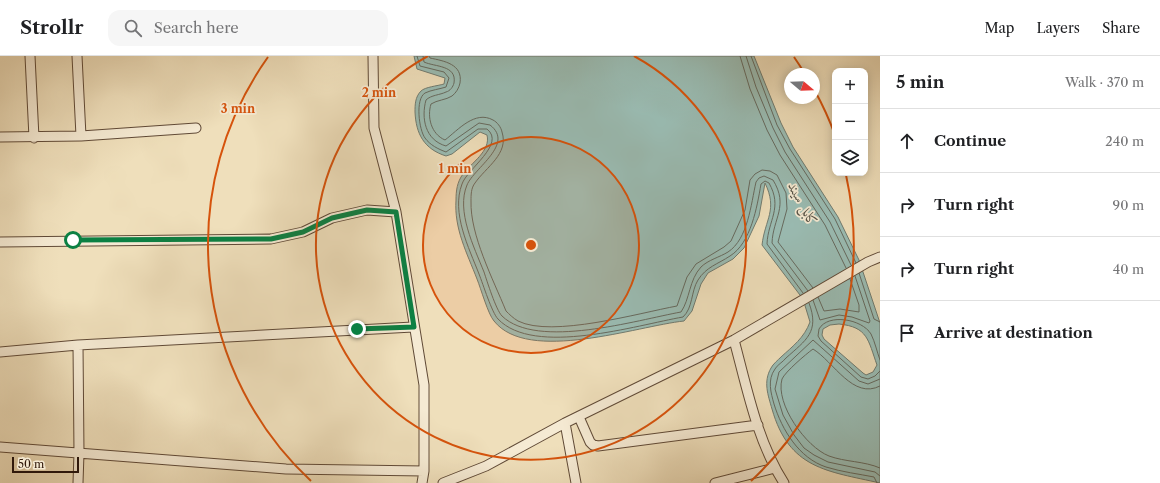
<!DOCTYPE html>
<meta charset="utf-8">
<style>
:root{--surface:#fff;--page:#f6f6f6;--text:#202124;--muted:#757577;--line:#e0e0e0}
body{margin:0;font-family:"Libre Caslon Text",Amiri,serif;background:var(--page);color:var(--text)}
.controls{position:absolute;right:12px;top:12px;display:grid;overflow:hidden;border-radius:8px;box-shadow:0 2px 10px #0003}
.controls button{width:36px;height:36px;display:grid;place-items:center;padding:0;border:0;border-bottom:1px solid var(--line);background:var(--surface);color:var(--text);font:20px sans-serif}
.compass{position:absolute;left:784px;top:12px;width:36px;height:36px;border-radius:50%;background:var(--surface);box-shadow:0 2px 10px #0003;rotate:109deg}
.scale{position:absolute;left:12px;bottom:10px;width:67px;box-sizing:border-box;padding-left:4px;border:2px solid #31190b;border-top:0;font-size:11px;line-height:14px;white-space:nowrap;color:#31190b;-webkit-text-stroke:3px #f5ead3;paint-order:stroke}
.stop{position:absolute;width:12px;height:12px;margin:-9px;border:3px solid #0b8043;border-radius:50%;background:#fff}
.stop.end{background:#0b8043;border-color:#fff;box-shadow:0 1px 4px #0008}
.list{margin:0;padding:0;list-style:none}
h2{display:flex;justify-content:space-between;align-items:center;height:52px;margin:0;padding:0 16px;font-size:17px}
h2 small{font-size:13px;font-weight:400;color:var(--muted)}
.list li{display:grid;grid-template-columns:26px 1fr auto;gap:12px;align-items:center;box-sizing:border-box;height:64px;padding:0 16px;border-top:1px solid var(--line)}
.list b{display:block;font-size:15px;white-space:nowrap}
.list em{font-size:13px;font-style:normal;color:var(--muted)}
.icon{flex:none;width:22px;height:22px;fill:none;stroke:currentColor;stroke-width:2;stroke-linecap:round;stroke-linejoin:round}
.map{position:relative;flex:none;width:880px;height:427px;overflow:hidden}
header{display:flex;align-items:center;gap:24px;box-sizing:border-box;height:56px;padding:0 20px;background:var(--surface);border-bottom:1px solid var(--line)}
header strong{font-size:19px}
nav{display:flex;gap:22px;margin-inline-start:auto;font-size:14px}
.search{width:280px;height:36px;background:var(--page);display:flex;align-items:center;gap:10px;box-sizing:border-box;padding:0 14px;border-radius:12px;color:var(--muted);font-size:15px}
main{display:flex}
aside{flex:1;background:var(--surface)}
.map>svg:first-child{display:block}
.water{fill:#9abcb3;stroke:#707b70;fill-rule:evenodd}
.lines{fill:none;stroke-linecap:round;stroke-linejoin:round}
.shore{stroke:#666a5f;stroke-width:1}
.street-casing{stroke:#604a37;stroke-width:11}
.street{stroke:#f5ead3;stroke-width:9}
.route{stroke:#0b8043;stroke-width:5}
.ring{fill:none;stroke:#d6530c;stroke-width:2}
.labels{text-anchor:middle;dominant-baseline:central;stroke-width:3.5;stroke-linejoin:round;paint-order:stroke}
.water-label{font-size:14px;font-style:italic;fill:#565246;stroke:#f5ead3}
.centre{fill:#d6530c;stroke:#f5ead3;stroke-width:2}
.ring-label{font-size:12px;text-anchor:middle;font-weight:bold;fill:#d6530c;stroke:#f5ead3;stroke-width:3.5;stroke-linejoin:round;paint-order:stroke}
</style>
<header>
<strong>Strollr</strong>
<div class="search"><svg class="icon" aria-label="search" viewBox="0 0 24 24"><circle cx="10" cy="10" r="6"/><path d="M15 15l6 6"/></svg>Search here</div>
<nav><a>Map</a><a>Layers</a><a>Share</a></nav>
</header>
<main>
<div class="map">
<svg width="880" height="427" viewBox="0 0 880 427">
<rect width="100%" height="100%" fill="#efdfbb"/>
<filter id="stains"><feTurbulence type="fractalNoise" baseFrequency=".005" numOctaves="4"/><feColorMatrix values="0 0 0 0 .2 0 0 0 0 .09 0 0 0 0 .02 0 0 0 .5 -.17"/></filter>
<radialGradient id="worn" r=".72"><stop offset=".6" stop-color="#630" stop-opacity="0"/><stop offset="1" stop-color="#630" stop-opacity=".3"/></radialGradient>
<path class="water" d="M414,0h340l27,67 12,24 45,70 21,43 21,63v160c-53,-12 -91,-14 -108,-74 -4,-14 -9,-27 -1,-41 2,-4 7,-8 10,-11 12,-11 23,-19 29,-35l-7,-23 -41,-54c3,-26 16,-35 3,-62l-6,33 -15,32 -11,11 -25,14 -7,11 -9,27 -8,10c-47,5 -156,43 -190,0 -6,-7 -13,-32 -17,-42 -10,-26 -23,-50 -21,-79 0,-9 1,-18 7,-26 8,-11 28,-23 24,-39l-7,-3 -28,22 -6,2c-22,-7 -30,-22 -31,-44 0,-7 0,-15 6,-21 4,-4 16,-5 23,-7l1,-6 -28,-9zM839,268c29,3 29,16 38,41l-4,7 -7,3 -3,-2 -39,-34 -2,-4 1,-6 7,-4z"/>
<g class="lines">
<path class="shore" d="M417,0l3,10 24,6 5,6 -3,9c-6,2 -15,3 -21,6 -10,6 -6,37 0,45 5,7 13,11 21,14l32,-23h9c19,15 -20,40 -25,55 -11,29 7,64 17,90 4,10 13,39 19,45 36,38 139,6 185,-2 10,-9 8,-26 15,-37 8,-13 20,-16 32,-24 21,-13 27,-49 31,-72l4,-3 4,2c14,25 -1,37 -2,61l36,49
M423,0l1,6c11,5 33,3 30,21 -1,4 -4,8 -8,9 -6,3 -15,3 -20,8 -5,18 -1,40 20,46l33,-23 11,2c25,19 -16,43 -23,60 -11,26 7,62 17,87 3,9 12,38 18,44 35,34 135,4 179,-4 9,-13 8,-32 20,-45 7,-7 19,-10 27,-15 20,-13 23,-48 28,-70l3,-4 5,-2 9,4c16,26 0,38 -1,63l36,48
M429,0l1,2c14,3 33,6 30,25 -1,5 -4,10 -8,13 -6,4 -15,4 -21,8 -4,13 0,30 14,36 13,-10 30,-30 48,-20 4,2 8,7 9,12 7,22 -16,35 -27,51 -4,5 -4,12 -4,18 -1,34 22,78 35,110 3,3 7,7 12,10 34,17 121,-8 159,-15l10,-29 9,-13 28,-17 7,-6 14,-31 5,-30 5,-6 7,-4 8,1 7,4 9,18 1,16 -9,33 35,46
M740,0l10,33 17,41 13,25 45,70 21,43
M746,0l10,31 17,41 12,24 45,70 21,43
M751,0l26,69 13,24 45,70 21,44
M859,217l15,46 6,3
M818,241l6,14 16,-2 19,3v-7l-9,-26
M813,244l7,20 19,-5 13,2 17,6 1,-2 -15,-45
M809,247c11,29 -3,37 -23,55 -3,4 -9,7 -11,11 -8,11 -4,24 -1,35 8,26 25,54 52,63 16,5 33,7 48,10l3,6
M880,304c-3,-8 -5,-18 -9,-26 -9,-15 -43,-21 -52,-5l-1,7 3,5 40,36 7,2 7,-3 5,-5
M880,323l-12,5 -9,-3 -46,-41 -34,32 -4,17 8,26 11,20 10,13 10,7 14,7 47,10 5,4
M880,330c-27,14 -46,-24 -67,-37 -7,5 -28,23 -31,30 -7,25 24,68 47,77 16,6 35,5 51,12"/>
<g class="street-casing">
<path id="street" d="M30,0l4,82
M77,0l4,80
M373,0l1,72 22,84 28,173v86l-2,12
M0,81l81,-1 115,-8
M0,186l271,-3 32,-7 29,-14 35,-8 29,2
M734,284c13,48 23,101 50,143
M0,296l78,-7 335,-18
M579,361l11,25 3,3 5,1 160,-21
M565,367l11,60
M0,391l286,22 138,2
M78,427l1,-30 -1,-108
M443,427l43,-17 79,-43 169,-83 134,-78 12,-5
M715,427l60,-15"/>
</g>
<use href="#street" class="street"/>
</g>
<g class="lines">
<path class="route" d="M73,184l198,-1 32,-7 29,-14 35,-8 29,2 18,115 -57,2"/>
</g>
<circle cx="531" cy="189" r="108" fill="#d6530c" fill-opacity=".12"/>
<g class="ring">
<circle cx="531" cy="189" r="108"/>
<path d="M634 0A215 215 0 1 1 428 0"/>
<path d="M311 425A323 323 0 0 1 268 1M794 1A323 323 0 0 1 805 18M815 35A323 323 0 0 1 835 79M846 119A323 323 0 0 1 751 425"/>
</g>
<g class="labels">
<g class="water-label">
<text transform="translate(803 148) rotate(62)">کابل سيند</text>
</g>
</g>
<circle cx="531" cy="189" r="6" class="centre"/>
<g class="ring-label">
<text x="379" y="41">2 min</text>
<text x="238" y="57">3 min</text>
<text x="455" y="117">1 min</text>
</g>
<rect width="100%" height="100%" filter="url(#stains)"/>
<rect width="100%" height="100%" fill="url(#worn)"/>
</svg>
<div class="controls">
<button>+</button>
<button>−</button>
<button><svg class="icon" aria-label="layers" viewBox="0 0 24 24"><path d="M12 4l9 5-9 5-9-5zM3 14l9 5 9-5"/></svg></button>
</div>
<svg class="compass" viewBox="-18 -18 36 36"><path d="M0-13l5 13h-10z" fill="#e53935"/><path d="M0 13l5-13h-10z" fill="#757577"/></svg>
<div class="scale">50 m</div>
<div class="stop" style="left:73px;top:184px"></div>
<div class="stop end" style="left:357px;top:273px"></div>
</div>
<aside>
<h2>5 min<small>Walk · 370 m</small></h2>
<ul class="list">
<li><svg class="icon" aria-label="ahead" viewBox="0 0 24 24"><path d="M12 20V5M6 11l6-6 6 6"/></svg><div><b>Continue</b></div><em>240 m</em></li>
<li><svg class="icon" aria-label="right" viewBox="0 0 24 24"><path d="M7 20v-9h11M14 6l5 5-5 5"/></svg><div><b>Turn right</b></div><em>90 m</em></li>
<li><svg class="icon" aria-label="right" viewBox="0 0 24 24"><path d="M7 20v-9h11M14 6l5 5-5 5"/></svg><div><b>Turn right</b></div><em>40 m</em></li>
<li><svg class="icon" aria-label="arrive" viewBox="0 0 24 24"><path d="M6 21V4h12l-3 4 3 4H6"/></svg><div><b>Arrive at destination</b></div></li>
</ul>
</aside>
</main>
